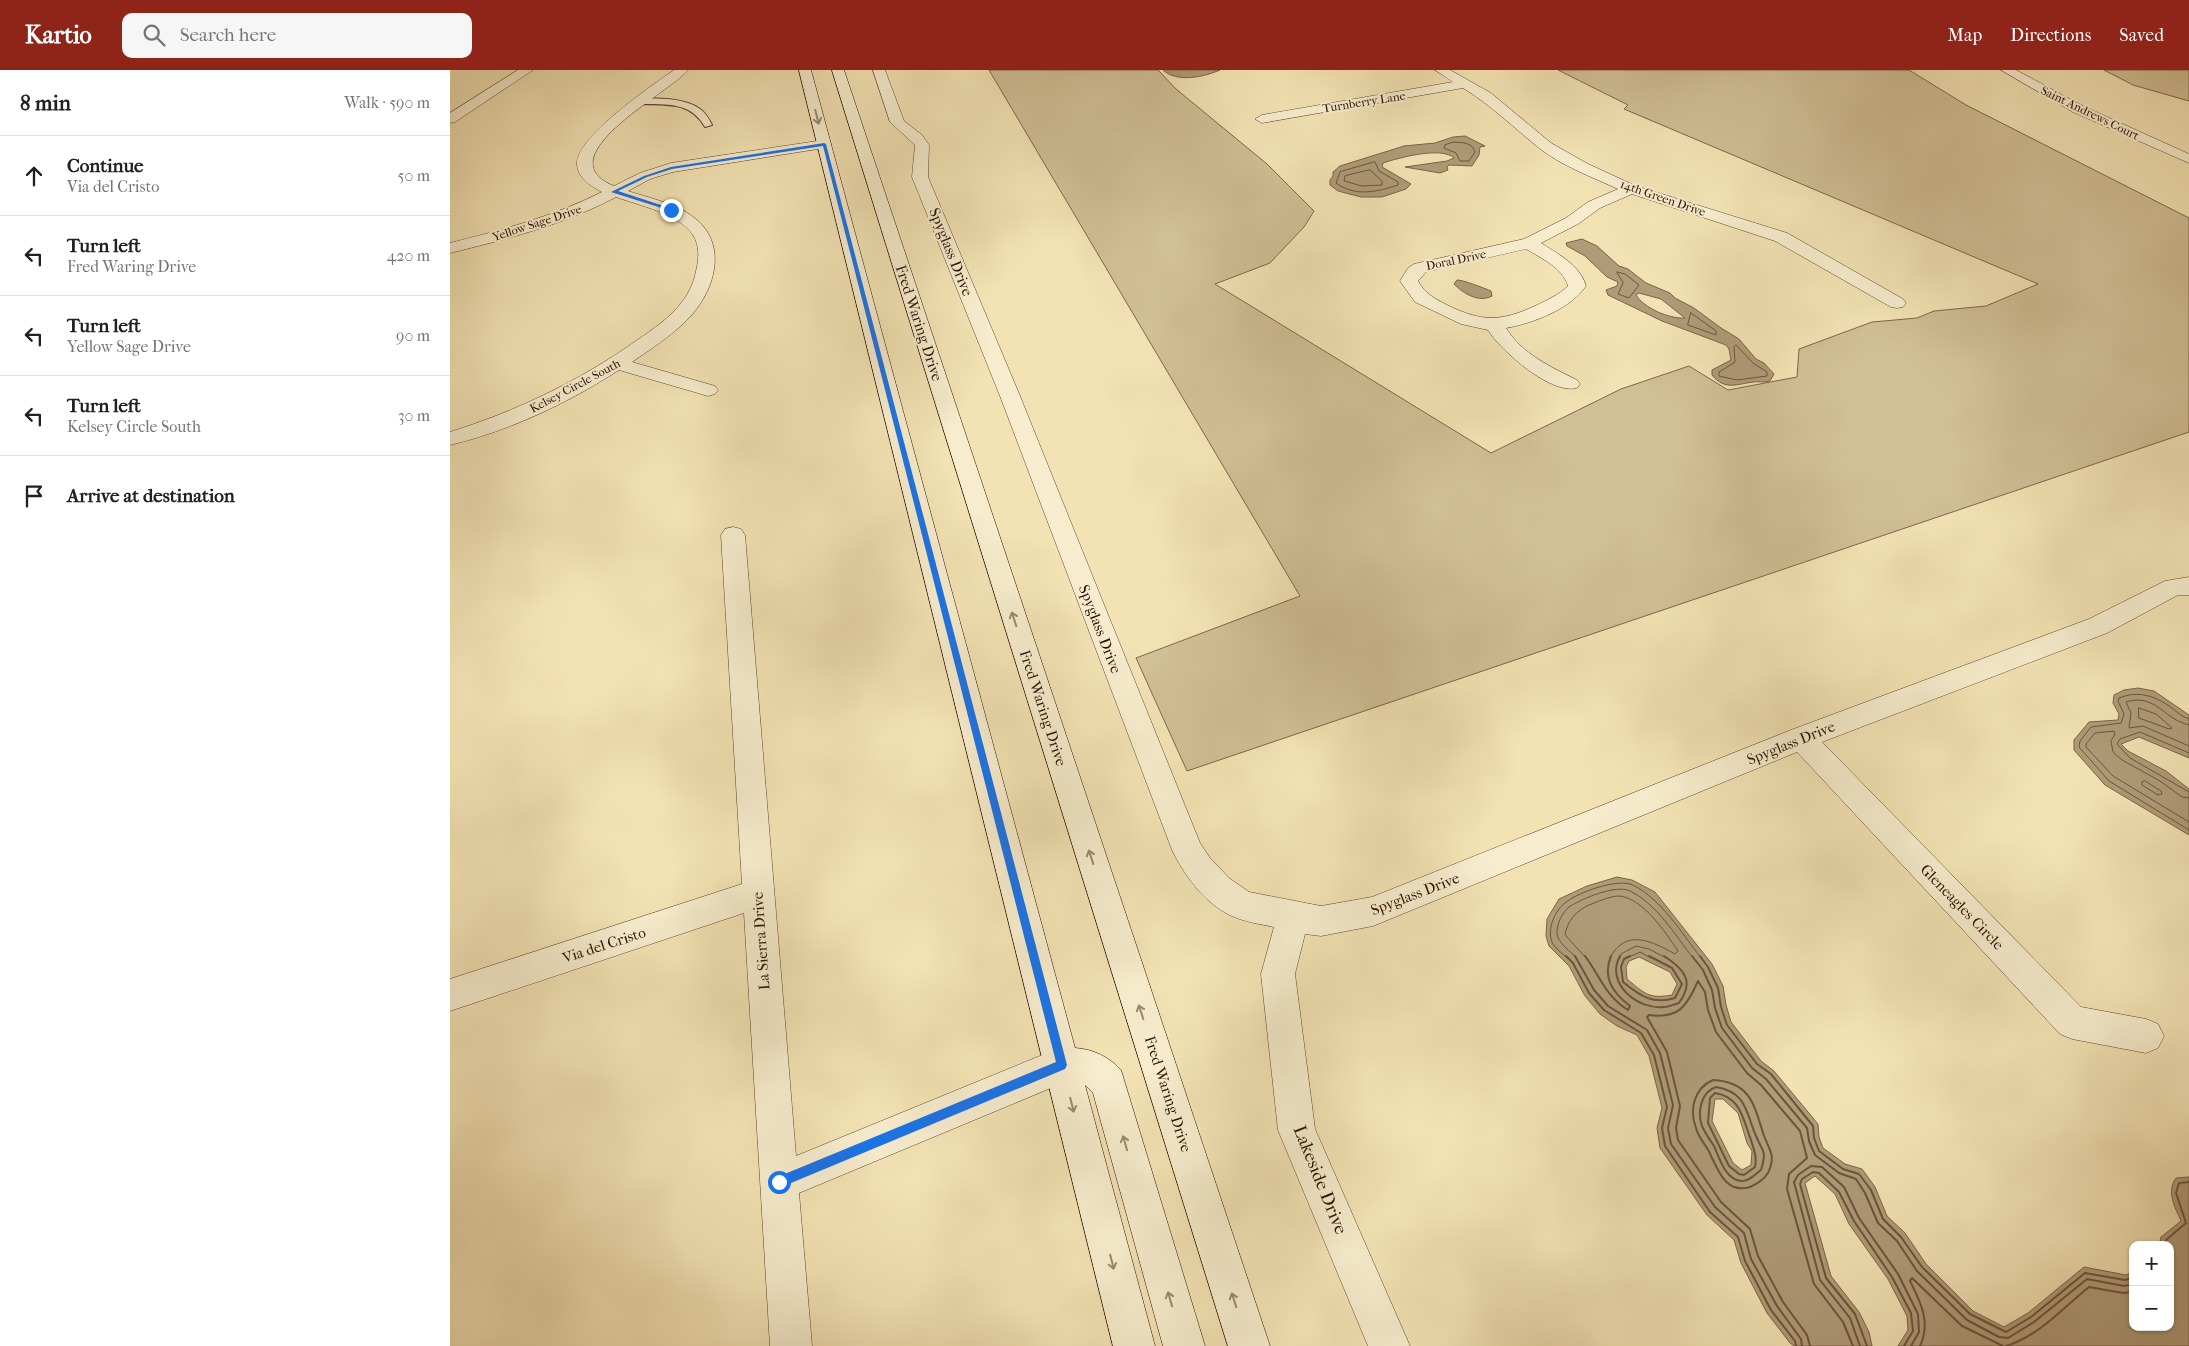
<!DOCTYPE html>
<meta charset="utf-8">
<style>
:root{--surface:#fff;--page:#f6f6f6;--text:#202124;--muted:#757577;--line:#e0e0e0;--accent:#8f2418}
body{margin:0;font-family:"IM FELL French Canon",serif;background:var(--page);color:var(--text)}
.controls{position:absolute;right:15px;bottom:15px;display:grid;overflow:hidden;border-radius:10px;box-shadow:0 1px 4px #0004}
.controls button{width:45px;height:45px;display:grid;place-items:center;padding:0;border:0;border-bottom:1px solid var(--line);background:var(--surface);color:var(--text);font:25px sans-serif}
.stop{position:absolute;width:15px;height:15px;margin:-11px;border:4px solid #1a73e8;border-radius:50%;background:#fff}
.stop.end{background:#1a73e8;border-color:#fff;box-shadow:0 1px 5px #0008}
.list{margin:0;padding:0;list-style:none}
h2{display:flex;justify-content:space-between;align-items:center;height:65px;margin:0;padding:0 20px;font-size:21px}
h2 small{font-size:16px;font-weight:400;color:var(--muted)}
.list li{display:grid;grid-template-columns:32px 1fr auto;gap:15px;align-items:center;box-sizing:border-box;height:80px;padding:0 20px;border-top:1px solid var(--line)}
.list b{display:block;font-size:19px;white-space:nowrap}
.list p{margin:0;font-size:16px;white-space:nowrap;color:var(--muted)}
.list em{font-size:16px;font-style:normal;color:var(--muted)}
.icon{flex:none;width:28px;height:28px;fill:none;stroke:currentColor;stroke-width:2;stroke-linecap:round;stroke-linejoin:round}
.map{position:relative;flex:none;width:1739px;height:1276px;overflow:hidden}
header{display:flex;align-items:center;gap:30px;box-sizing:border-box;height:70px;padding:0 25px;background:var(--accent);color:#fff}
header strong{font-size:24px}
nav{display:flex;gap:28px;margin-inline-start:auto;font-size:18px}
.search{width:350px;height:45px;background:var(--page);display:flex;align-items:center;gap:12px;box-sizing:border-box;padding:0 18px;border-radius:10px;color:var(--muted);font-size:19px}
main{display:flex}
aside{flex:1;background:var(--surface)}
.map>svg:first-child{display:block}
.green{fill:#d1bf95;stroke:#7e664a}
.water{fill:#af9b77;stroke:#7a6347;fill-rule:evenodd}
.lines{fill:none;stroke-linecap:round;stroke-linejoin:round}
.shore-far1{stroke:#6d543c;stroke-width:1}
.shore{stroke:#6d543c;stroke-width:2}
.lane-casing{stroke:#5d432d;stroke-width:2}
.street-casing{stroke:#5d432d;stroke-width:1}
.secondary-casing{stroke:#2b0e00;stroke-width:1}
.lane{fill:#f7edce;fill-rule:evenodd}
.street{fill:#f7edce;fill-rule:evenodd}
.secondary{fill:#f7edce;fill-rule:evenodd}
.oneway{stroke:#9b8971}
.route{fill:#1a73e8}
.labels{text-anchor:middle;dominant-baseline:central;stroke-width:4;stroke-linejoin:round;paint-order:stroke}
.far-street-label{font-size:12px;fill:#2b0e00;stroke:#f7edce}
.street-label{font-size:15px;fill:#2b0e00;stroke:#f7edce}
.near-street-label{font-size:18px;fill:#2b0e00;stroke:#f7edce}
</style>
<header>
<strong>Kartio</strong>
<div class="search"><svg class="icon" aria-label="search" viewBox="0 0 24 24"><circle cx="10" cy="10" r="6"/><path d="M15 15l6 6"/></svg>Search here</div>
<nav><a>Map</a><a>Directions</a><a>Saved</a></nav>
</header>
<main>
<aside>
<h2>8 min<small>Walk · 590 m</small></h2>
<ul class="list">
<li><svg class="icon" aria-label="ahead" viewBox="0 0 24 24"><path d="M12 20V5M6 11l6-6 6 6"/></svg><div><b>Continue</b><p>Via del Cristo</p></div><em>50 m</em></li>
<li><svg class="icon" aria-label="left" viewBox="0 0 24 24"><path d="M17 20v-9H6M10 6l-5 5 5 5"/></svg><div><b>Turn left</b><p>Fred Waring Drive</p></div><em>420 m</em></li>
<li><svg class="icon" aria-label="left" viewBox="0 0 24 24"><path d="M17 20v-9H6M10 6l-5 5 5 5"/></svg><div><b>Turn left</b><p>Yellow Sage Drive</p></div><em>90 m</em></li>
<li><svg class="icon" aria-label="left" viewBox="0 0 24 24"><path d="M17 20v-9H6M10 6l-5 5 5 5"/></svg><div><b>Turn left</b><p>Kelsey Circle South</p></div><em>30 m</em></li>
<li><svg class="icon" aria-label="arrive" viewBox="0 0 24 24"><path d="M6 21V4h12l-3 4 3 4H6"/></svg><div><b>Arrive at destination</b></div></li>
</ul>
</aside>
<div class="map">
<svg width="1739" height="1276" viewBox="0 0 1739 1276">
<rect width="100%" height="100%" fill="#f3e3b4"/>
<filter id="stains"><feTurbulence type="fractalNoise" baseFrequency=".004" numOctaves="4"/><feColorMatrix values="0 0 0 0 .2 0 0 0 0 .09 0 0 0 0 .02 0 0 0 .5 -.17"/></filter>
<radialGradient id="worn" r=".72"><stop offset=".6" stop-color="#630" stop-opacity="0"/><stop offset="1" stop-color="#630" stop-opacity=".3"/></radialGradient>
<path class="green" d="M539,0h169l18,19 91,75 47,47 -10,16 -34,36 -55,21 276,169 130,-64 68,-23 39,24 69,-13 2,-28 73,-27 45,-4 17,-7 52,-5 52,-22 -414,-175 4,-4 -70,-35h351l57,35 223,113v214l-1002,339 -51,-113 164,-62z
M1654,0h85v31l-56,-16z"/>
<path class="water" d="M713,0h57c-16,7 -43,13 -57,0z
M1015,66l20,10 -5,1 -1,8 -7,11 -23,-1 -2,2 1,3 -8,3 -35,-6 42,-6 7,-3c-12,-12 -56,0 -71,5l-1,4 29,17 -5,5 -24,8h-21l-23,-6 -8,-6v-5l3,-4v-4l7,-6 64,-20 31,-3 18,-6z
M1132,169l15,7 22,20 9,3 18,14 24,10 5,5 19,10 27,20 18,11 17,20 8,4 10,11 -4,7c-6,2 -11,0 -17,1 -16,2 -28,9 -41,-7v-5l19,-10 -2,-11 -3,-4 -64,-24 -54,-26 -2,-5 11,-4 1,-4 -11,-5 -22,-21 -18,-10 -1,-3zM1189,223l22,6 24,19c-16,1 -41,-10 -49,-23z
M1007,210c6,0 27,8 34,11l1,5c-13,7 -28,-2 -38,-12z
M1688,618l16,3 35,24v43l-50,-21 -18,7 7,7 38,20 23,18v46l-84,-50 -31,-35v-10l15,-18 29,-2 1,-6 -6,-11 1,-8 10,-5z
M1167,807l15,3 23,12 57,72 11,22 3,19 5,17 30,39 13,10 44,53 1,13 4,11 22,16 17,5 13,18 12,29 18,17 21,31 47,47 31,16 24,-14 56,-46 42,8 7,-3v55h37v-82h-11l2,-8 20,-16c-6,-14 -15,-29 -5,-43l13,-1v169h-291l10,-16 -1,-14 -19,-37 -39,-55 -14,-30 -20,-18 -10,7 26,93 28,36 10,20 3,14h-78l-4,-3 -23,-30 -26,-50 -7,-23 -27,-25 -47,-67 -3,-20 5,-20 -13,-52 -12,-21 -20,-9 -17,-12 -15,-18 -16,-30 -20,-20 -3,-10 1,-17 12,-20 28,-13zM1189,887l31,15 7,12 -5,11c-23,4 -27,-1 -45,-16l-1,-12 3,-6zM1265,1029h8l15,14 9,30 5,8 -1,14 -9,5 -9,-7 -21,-42z"/>
<g class="lines">
<path class="shore-far1" d="M1004,72c9,1 18,0 21,10l-6,9h-9l-4,-8 -12,-5 1,-3z
M925,92l4,9 19,11v3c-21,7 -43,12 -62,-2l4,-11z
M920,100l12,11v4l-20,1 -18,-5 1,-5z
M1167,202l8,2 14,11 -10,13 -11,-4 5,-11z
M1241,243l25,18v4l-28,-10z
M1286,275l17,18 14,9v4l-30,4 -18,-4v-4l16,-10 -1,-15z
M1689,638l17,6 16,14 -3,1 -30,-11z
M1739,649c-7,-2 -12,-7 -17,-11 -17,-12 -33,-18 -53,-10l-1,3 6,13 -3,9 -30,4 -11,14 -1,6 30,34 80,49
M1739,655c-26,-6 -33,-32 -63,-23l5,11 -2,15 14,-2 46,20
M1739,683l-49,-21 -20,7 -3,5 13,14 59,34
M1695,711l16,10 1,3 -4,1 -16,-10v-3z
M1739,728l-7,-1 -22,-16 -38,-21 -9,-8 -2,-11 4,-7 -1,-3 -19,2 -9,11v3l27,29 76,46
M1117,888c-4,-4 -11,-9 -14,-14 -7,-12 1,-33 12,-41 13,-11 53,-25 68,-18 29,15 48,47 68,73
M1127,888c-6,-6 -19,-15 -20,-24 -1,-9 5,-21 12,-27 12,-8 47,-23 61,-16 27,13 45,44 63,67
M1136,888l-19,-21 -2,-3c3,-14 11,-23 24,-29 8,-3 21,-9 30,-9 24,2 47,37 59,55l-3,3c-22,-12 -49,-27 -65,4
M1170,888l1,-4 15,-8 13,3 17,9
M1177,888l13,-6 11,6"/>
<path class="shore" d="M1116,886l7,7 16,30 15,17 37,23 13,22 13,52 -5,21 3,18 45,66 28,25 7,24 26,49 24,31 1,5
M1125,886l19,34 14,16 39,24 13,23 13,52 -5,23 3,16 44,63 29,26 7,26 26,47 24,33 1,7
M1135,886c15,20 21,41 43,54l2,-4c-17,-13 -28,-28 -19,-50
M1170,886c-15,27 17,54 44,51 5,0 10,-3 15,-4 16,-22 5,-34 -15,-47
M1180,886l-6,3 -3,8 2,15c17,14 30,23 52,16l7,-14 -10,-16 -23,-12
M1242,886l11,14 9,20 3,18 7,20 30,40 14,11 41,49 2,13 6,14 24,18 17,6 9,14 13,30 19,18 20,30 50,49 32,17 9,1 26,-16 53,-43 37,7 9,-2
M1250,886l8,11 10,21 3,19 6,18 30,39 14,10 42,52 1,12 5,13 24,18 16,5 12,16 12,29 18,18 21,30 48,47 36,18 25,-15 54,-44 40,7 8,-2
M1263,1010c37,2 41,24 50,53 5,16 14,21 5,40 -4,6 -11,11 -18,14 -27,8 -33,-22 -43,-39 -4,-6 -9,-12 -11,-20 -7,-18 -2,-40 17,-48z
M1266,1017c31,5 30,26 40,49 7,17 11,14 5,34 -6,4 -12,12 -20,11 -16,-2 -21,-22 -27,-35 -4,-6 -9,-13 -12,-20 -5,-14 -1,-34 14,-39z
M1265,1023c26,4 28,26 36,47 3,10 6,16 4,27l-11,8 -5,-1 -10,-8 -21,-43 2,-25z
M1714,1175l2,-5 20,-17 -10,-30 3,-10 10,-1
M1360,1276l-3,-11 -24,-33 -25,-46 -8,-27 -29,-27 -43,-62 -2,-12 4,-22 -13,-54 -20,-35 2,-2c30,4 38,-9 49,-34l7,11 3,18 8,22 31,41 14,12 39,46 7,27 -18,16 -2,15 27,95 29,38 10,24
M1410,1276l-10,-28 -30,-38 -26,-98 4,-7 13,-9 11,1 22,20 15,31 39,56 20,40 1,18 -8,14
M1417,1276l-12,-32 -29,-36 -26,-94 2,-5 11,-7 6,1 20,19 15,29 38,56 19,36 2,18 -9,15
M1470,1276c11,-24 1,-43 -10,-65l2,-3 50,48 41,20
M1556,1276c33,-10 57,-38 83,-59l34,6 10,-1"/>
<g class="lane-casing">
<path id="lane" d="M187,30c18,-3 48,-2 63,9 6,4 9,10 12,16l-7,2c-15,-26 -38,-22 -65,-23l-4,-2z"/>
</g>
<g class="street-casing">
<path id="street" d="M68,0h15l-78,52 -5,1v-10z
M224,0h14c-17,22 -145,87 -74,116l26,-13 31,-10 153,-23 5,1 2,3 -2,3 -5,1 -151,24 -23,7 -22,12c21,7 46,12 64,25 38,27 23,76 -5,104 -16,16 -36,29 -55,42l83,24 3,4 -3,4 -7,2 -89,-26c-51,33 -110,61 -169,75v-13c67,-21 129,-51 186,-91 16,-11 34,-23 46,-39 7,-9 12,-20 14,-31 3,-12 4,-25 -3,-36 -13,-21 -55,-30 -77,-38 -53,28 -109,42 -166,56v-10c53,-13 104,-27 152,-51 -10,-5 -24,-14 -25,-27 -3,-27 76,-80 97,-95z
M423,0h12l19,51 18,14 7,10 -1,32 92,219 180,447 10,15 19,20 20,14 72,14 51,-9 419,-167 298,-111 76,-38 24,-4v18h-11l-71,38 -285,109 259,265 65,12 12,5 6,12 -6,12 -12,5 -74,-14 -12,-5 -263,-282 -424,174 -52,10 -16,-2 -10,40 20,155 95,217h-42l-90,-216 -17,-156 13,-47c-14,-3 -29,-5 -42,-11 -26,-11 -48,-41 -60,-66l-172,-454 -88,-219 3,-32 -25,-23z
M985,0h15l41,23 60,50 37,21 48,22 151,47 116,66 3,4 -3,4 -6,1 -6,-1 -116,-66 -143,-47 -32,14 -22,16 -37,19c17,11 39,22 45,43 -16,23 -52,37 -80,42 16,26 45,39 71,52l3,4 -3,4c-26,7 -76,-37 -89,-58l-27,-6 -46,-22 -15,-21 8,-13 6,-4 110,-25 42,-21 22,-16 30,-13c-26,-12 -56,-23 -79,-41 -25,-20 -48,-43 -76,-60l-201,35 -7,-4 7,-4 191,-33zM1076,179c15,9 37,19 42,37 -9,9 -21,14 -33,20 -35,16 -53,16 -88,-1 -13,-7 -22,-11 -29,-24l8,-9z
M1551,0h15l67,36 106,48v9l-116,-51z
M283,457l8,2 4,6 51,621 266,-109 13,5 5,13 -5,13 -276,115 13,153h-42l-26,-433 -294,98v-32l292,-95 -21,-349 4,-6z"/>
</g>
<g class="secondary-casing">
<path id="secondary" d="M349,0h12l264,978c18,1 34,9 46,22l84,276h-42l-70,-253 -8,-8 70,261h-42z
M382,0h12l426,1276h-42z"/>
</g>
<use href="#lane" class="lane"/>
<use href="#street" class="street"/>
<use href="#secondary" class="secondary"/>
</g>
<defs><path id="oneway-shaft" d="M-6 0H5M1.5-3L5.5 0L1.5 3" fill="none" stroke-width="1.6" stroke-linecap="round" stroke-linejoin="round" transform="scale(1.25)"/></defs>
<g class="oneway">
<use href="#oneway-shaft" transform="translate(367 47) rotate(76)"/>
<use href="#oneway-shaft" transform="translate(564 549) rotate(-108)"/>
<use href="#oneway-shaft" transform="translate(641 787) rotate(-108)"/>
<use href="#oneway-shaft" transform="translate(691 942) rotate(-108)"/>
<use href="#oneway-shaft" transform="translate(622 1035) rotate(76)"/>
<use href="#oneway-shaft" transform="translate(675 1073) rotate(-106)"/>
<use href="#oneway-shaft" transform="translate(662 1192) rotate(76)"/>
<use href="#oneway-shaft" transform="translate(720 1229) rotate(-106)"/>
<use href="#oneway-shaft" transform="translate(784 1230) rotate(-108)"/>
</g>
<path class="route" d="M374,73l2,1 241,921 -2,4 -286,119 -4,-2 -1,-4 1,-4 281,-116 -233,-916 -151,23 -25,8 -29,14 55,18 -2,2 -60,-19 33,-16 27,-9z"/>
<g class="labels">
<g class="far-street-label">
<text transform="translate(914 32) rotate(-9)">Turnberry Lane</text>
<text transform="translate(1640 43) rotate(26)">Saint Andrews Court</text>
<text transform="translate(1213 128) rotate(19)">14th Green Drive</text>
<text transform="translate(87 153) rotate(-18)">Yellow Sage Drive</text>
<text transform="translate(1006 190) rotate(-12)">Doral Drive</text>
<text transform="translate(125 316) rotate(-28)">Kelsey Circle South</text>
</g>
<g class="street-label">
<text transform="translate(501 182) rotate(68)">Spyglass Drive</text>
<text transform="translate(469 253) rotate(72)">Fred Waring Drive</text>
<text transform="translate(650 559) rotate(69)">Spyglass Drive</text>
<text transform="translate(593 638) rotate(72)">Fred Waring Drive</text>
<text transform="translate(1341 673) rotate(-22)">Spyglass Drive</text>
<text transform="translate(965 824) rotate(-21)">Spyglass Drive</text>
<text transform="translate(1512 837) rotate(46)">Gleneagles Circle</text>
<text transform="translate(311 871) rotate(-94)">La Sierra Drive</text>
<text transform="translate(154 875) rotate(-18)">Via del Cristo</text>
<text transform="translate(718 1024) rotate(72)">Fred Waring Drive</text>
</g>
<g class="near-street-label">
<text transform="translate(870 1110) rotate(68)">Lakeside Drive</text>
</g>
</g>
<rect width="100%" height="100%" filter="url(#stains)"/>
<rect width="100%" height="100%" fill="url(#worn)"/>
</svg>
<div class="controls">
<button>+</button>
<button>−</button>
</div>
<div class="stop" style="left:329px;top:1112px"></div>
<div class="stop end" style="left:221px;top:140px"></div>
</div>
</main>
